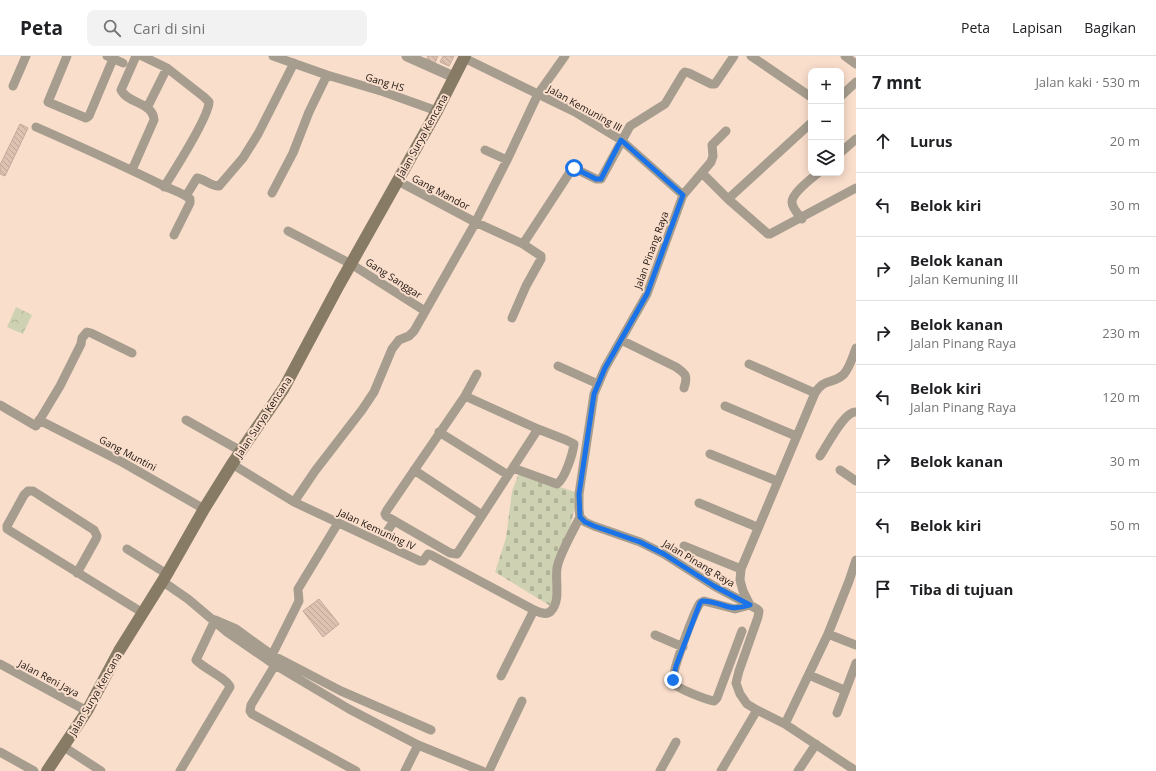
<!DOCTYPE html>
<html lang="id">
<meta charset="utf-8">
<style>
:root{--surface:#fff;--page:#f2f2f2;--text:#202124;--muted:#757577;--line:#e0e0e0}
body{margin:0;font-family:"Open Sans",sans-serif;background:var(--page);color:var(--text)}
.controls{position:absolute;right:12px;top:12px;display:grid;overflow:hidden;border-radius:8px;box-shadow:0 2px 10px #0003}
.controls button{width:36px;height:36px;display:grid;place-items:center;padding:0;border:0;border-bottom:1px solid var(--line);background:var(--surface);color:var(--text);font:20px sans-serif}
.stop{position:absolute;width:12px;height:12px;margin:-9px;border:3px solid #1a73e8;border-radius:50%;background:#fff}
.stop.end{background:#1a73e8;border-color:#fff;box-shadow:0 1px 4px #0008}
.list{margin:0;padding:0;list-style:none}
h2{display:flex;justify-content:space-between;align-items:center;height:52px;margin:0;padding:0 16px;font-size:17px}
h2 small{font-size:13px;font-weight:400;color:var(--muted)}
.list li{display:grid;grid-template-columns:26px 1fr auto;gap:12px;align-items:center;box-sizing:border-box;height:64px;padding:0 16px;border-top:1px solid var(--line)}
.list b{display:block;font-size:15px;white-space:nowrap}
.list p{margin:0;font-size:13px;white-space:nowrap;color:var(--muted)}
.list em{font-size:13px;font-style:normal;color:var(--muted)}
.icon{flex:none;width:22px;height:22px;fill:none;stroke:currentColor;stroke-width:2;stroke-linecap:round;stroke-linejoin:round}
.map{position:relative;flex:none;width:856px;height:715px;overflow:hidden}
header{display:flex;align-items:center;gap:24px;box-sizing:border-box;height:56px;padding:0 20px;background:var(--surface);border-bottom:1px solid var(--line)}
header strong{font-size:19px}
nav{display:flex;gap:22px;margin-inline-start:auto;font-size:14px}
.search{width:280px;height:36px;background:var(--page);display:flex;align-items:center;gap:10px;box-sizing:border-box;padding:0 14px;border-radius:8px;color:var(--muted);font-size:15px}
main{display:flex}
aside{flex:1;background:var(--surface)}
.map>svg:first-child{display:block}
.cemetery{fill:url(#cemetery-stones)}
.park{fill:url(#park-crowns)}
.building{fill:url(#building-back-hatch);stroke:#c5aa9a}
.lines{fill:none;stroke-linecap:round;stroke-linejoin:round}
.minor{stroke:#a69d8e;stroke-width:9}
.tertiary{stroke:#a69d8e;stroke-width:11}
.secondary{stroke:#887b65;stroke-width:12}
.route{stroke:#1a73e8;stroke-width:5}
.labels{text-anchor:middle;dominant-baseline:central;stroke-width:4;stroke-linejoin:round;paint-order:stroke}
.street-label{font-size:10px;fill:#1d140e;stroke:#fadecc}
</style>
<header>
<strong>Peta</strong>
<div class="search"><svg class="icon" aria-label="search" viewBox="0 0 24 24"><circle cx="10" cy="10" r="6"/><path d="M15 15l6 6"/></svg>Cari di sini</div>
<nav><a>Peta</a><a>Lapisan</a><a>Bagikan</a></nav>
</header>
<main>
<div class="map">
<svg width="856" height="715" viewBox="0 0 856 715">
<defs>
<pattern id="cemetery-stones" width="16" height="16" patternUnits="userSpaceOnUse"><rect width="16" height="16" fill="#cfd2b2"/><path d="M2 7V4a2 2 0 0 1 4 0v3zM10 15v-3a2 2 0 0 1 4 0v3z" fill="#b1b398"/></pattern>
<pattern id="park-crowns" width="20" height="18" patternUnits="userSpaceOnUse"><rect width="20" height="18" fill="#cfd2b2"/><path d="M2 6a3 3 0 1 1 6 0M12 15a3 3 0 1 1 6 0" fill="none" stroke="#b1b398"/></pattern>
<pattern id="building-back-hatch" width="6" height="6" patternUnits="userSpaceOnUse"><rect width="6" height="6" fill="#ddc2b1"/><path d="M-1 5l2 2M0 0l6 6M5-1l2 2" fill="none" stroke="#bda697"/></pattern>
</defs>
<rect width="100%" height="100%" fill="#fadecc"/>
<path class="cemetery" d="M519,417l59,20 -26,114 -57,-35 11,-34 6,-47z"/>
<path class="park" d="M16,251l16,8 -9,19 -16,-7z"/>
<path class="building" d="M428,0h10l-3,7 -9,-3z
M443,0h11l-5,10 -9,-4z
M20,68l8,4 -23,48 -5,-2v-9z
M319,543l20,25 -16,13 -20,-26z"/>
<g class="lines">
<path class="minor" d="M67,0l-19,46 38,16 3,-2 24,-57
M107,0l16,7
M142,0l25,12 37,29 5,5c0,15 -35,69 -45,85
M273,0l54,19 57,17 53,19
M751,0l60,41
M845,0l11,8
M464,2l111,54 46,28 62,55
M13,30l13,-30
M841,40l15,-14
M147,52l20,-40
M36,71c41,18 83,37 124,57 9,5 22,8 30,15v4l-16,32
M726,75l-14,14 1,11 -2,6 -28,33 -36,99 -42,74 -11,26 -15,100v15l1,8 5,5 9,4 46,16 24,12 50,32 43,23 2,2 -1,6 -19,54 -3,12 4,11 7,10 10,6 28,14 71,47
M485,94l22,10
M841,96l15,-13
M132,114l22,-50c-1,-18 -26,-16 -33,-30l15,-34
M702,117l26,26 40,35h2l86,-46
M398,125l77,41 48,22 18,12v3l-15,27 -14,32
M272,137l21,-40 16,-41 18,-37
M186,140l11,-18c8,1 13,8 22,8l24,-28 15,-24 36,-71
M728,143l83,-76
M802,163c-4,-5 -10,-11 -10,-17 0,-9 19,-23 26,-29
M288,175l63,33 74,47
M523,188l49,-75 2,-1 22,11h5l29,-53 35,-22 18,-30 2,-2 4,1 22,11h4l19,-28
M621,284l55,27c10,7 12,9 8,21
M749,308l66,29
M558,310l40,18
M477,318l-12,22 -78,114 -2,4 1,2 64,37 7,1 81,-125
M465,340l73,33 28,11 8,4c-1,9 -9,35 -17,40l-44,-16
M0,349l36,21 24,-40 21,-42 1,-6 5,-6 4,1 41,20
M725,350l71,30
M39,364l83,42 82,47
M186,364l55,31
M439,376l69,43
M710,398l67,27
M820,400c7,-10 24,-45 36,-44
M232,408l62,38 126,59h3l5,-7 3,1 103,55
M414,414l68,45
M840,414l16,11
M294,446l21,-31 47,-61 12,-18 18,-43 7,-9 10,-4 5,-5 59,-104 34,-67 31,-66 27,-38
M699,447l58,24
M380,486l14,-21
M684,490l57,23
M127,493l40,25
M77,517l19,-34 1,-3 -3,-6 -61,-39h-5l-4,4 -17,31v3l136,84
M162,525l26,18 39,33 48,33 74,44 69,36 64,26
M750,549l-7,-14 -3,-11 1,-11 74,-176c10,-16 18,-8 29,-19 6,-7 9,-18 12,-26
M742,575l-25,67 -3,3c-6,-1 -40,-13 -41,-19 -2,-9 21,-70 27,-79l4,-2 31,8 15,-4
M828,578l28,11
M655,579l28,12
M272,599l27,-54 -1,-12 40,-66
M0,608l87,47
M275,609l-24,40 -1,6 2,3 104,57
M809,619l35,15
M501,620l33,-66c5,2 12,6 17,1 10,-10 4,-30 6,-43 2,-13 17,-39 23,-51
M837,657l19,-50
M785,668l43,-90 21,-53 7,-21
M64,691l37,24
M0,696l34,19
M180,715l50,-84c-2,-8 -27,-19 -34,-27l19,-40 21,9 36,26 69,36 90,39
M405,715l13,-26
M489,715l33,-70
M660,715l16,-29
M721,715l36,-61
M798,715l18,-27"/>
<path class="tertiary" d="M407,0l47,21"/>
<path class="secondary" d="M47,715l40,-60 32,-60 48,-77 37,-65 28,-45 52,-76 55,-103 98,-174 28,-55"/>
</g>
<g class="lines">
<path class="route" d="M574,112l22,11h5l20,-39 62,55 -36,99 -42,74 -11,26 -15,100 1,23 5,5 9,4 46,16 24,12 50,32 36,19c-24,8 -27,-4 -48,-4l-2,2 -24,63 -3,14"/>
</g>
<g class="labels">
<g class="street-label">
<text transform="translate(385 26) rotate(17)">Gang HS</text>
<text transform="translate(585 52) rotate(29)">Jalan Kemuning III</text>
<text transform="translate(422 80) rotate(-61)">Jalan Surya Kencana</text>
<text transform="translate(441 136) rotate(28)">Gang Mandor</text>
<text transform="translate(651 194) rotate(-70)">Jalan Pinang Raya</text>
<text transform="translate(394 222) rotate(33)">Gang Sanggar</text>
<text transform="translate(263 361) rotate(-57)">Jalan Surya Kencana</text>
<text transform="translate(128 397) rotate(28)">Gang Muntini</text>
<text transform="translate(377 473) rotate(25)">Jalan Kemuning IV</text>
<text transform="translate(699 507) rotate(31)">Jalan Pinang Raya</text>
<text transform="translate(49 622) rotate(28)">Jalan Reni Jaya</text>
<text transform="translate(95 638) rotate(-60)">Jalan Surya Kencana</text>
</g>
</g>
</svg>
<div class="controls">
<button>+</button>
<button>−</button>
<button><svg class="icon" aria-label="layers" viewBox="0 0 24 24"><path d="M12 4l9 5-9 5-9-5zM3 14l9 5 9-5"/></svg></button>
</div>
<div class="stop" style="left:574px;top:112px"></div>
<div class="stop end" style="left:673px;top:624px"></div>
</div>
<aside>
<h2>7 mnt<small>Jalan kaki · 530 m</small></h2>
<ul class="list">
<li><svg class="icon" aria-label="ahead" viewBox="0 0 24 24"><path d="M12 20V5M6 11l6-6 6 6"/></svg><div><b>Lurus</b></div><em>20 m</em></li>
<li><svg class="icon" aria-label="left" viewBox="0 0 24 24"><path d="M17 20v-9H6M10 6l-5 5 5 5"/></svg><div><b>Belok kiri</b></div><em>30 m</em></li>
<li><svg class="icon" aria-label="right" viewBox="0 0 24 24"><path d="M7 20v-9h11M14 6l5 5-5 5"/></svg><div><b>Belok kanan</b><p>Jalan Kemuning III</p></div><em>50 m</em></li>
<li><svg class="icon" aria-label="right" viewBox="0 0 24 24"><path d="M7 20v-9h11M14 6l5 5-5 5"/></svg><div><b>Belok kanan</b><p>Jalan Pinang Raya</p></div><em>230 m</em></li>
<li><svg class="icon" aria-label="left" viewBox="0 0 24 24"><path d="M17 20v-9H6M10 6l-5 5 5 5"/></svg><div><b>Belok kiri</b><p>Jalan Pinang Raya</p></div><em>120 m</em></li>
<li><svg class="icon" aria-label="right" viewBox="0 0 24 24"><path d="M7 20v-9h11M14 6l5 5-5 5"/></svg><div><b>Belok kanan</b></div><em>30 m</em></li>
<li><svg class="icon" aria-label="left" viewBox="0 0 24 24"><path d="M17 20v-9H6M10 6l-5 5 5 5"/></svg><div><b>Belok kiri</b></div><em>50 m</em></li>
<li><svg class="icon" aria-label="arrive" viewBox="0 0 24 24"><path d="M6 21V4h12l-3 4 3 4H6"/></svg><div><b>Tiba di tujuan</b></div></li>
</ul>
</aside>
</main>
